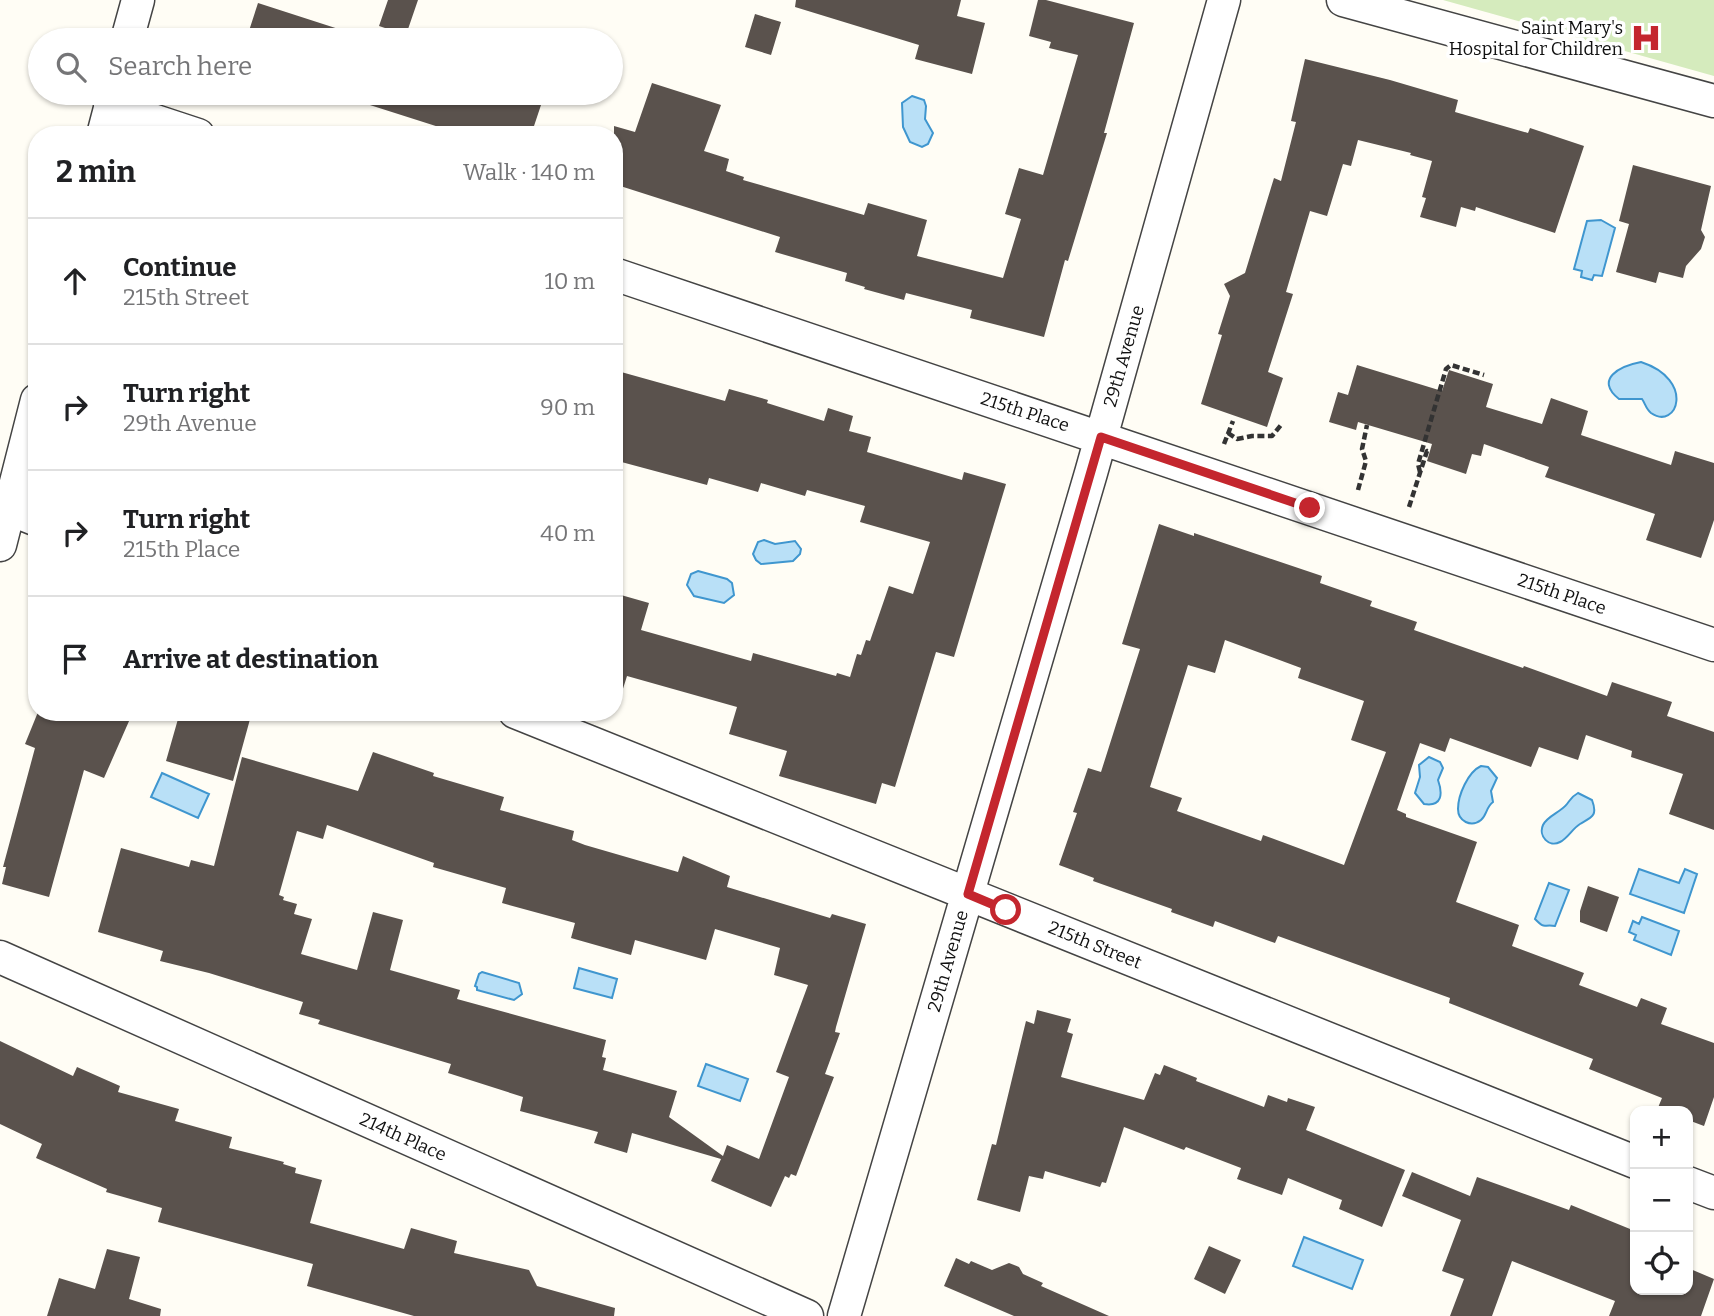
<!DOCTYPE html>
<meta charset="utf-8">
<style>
:root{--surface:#fff;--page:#f6f6f6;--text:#202124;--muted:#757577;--line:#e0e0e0}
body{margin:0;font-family:Bitter,serif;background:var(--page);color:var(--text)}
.controls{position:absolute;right:21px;bottom:21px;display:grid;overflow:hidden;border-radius:14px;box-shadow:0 2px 5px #0004}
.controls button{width:63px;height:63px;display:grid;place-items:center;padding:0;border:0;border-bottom:2px solid var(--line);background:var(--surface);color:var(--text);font:35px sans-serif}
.stop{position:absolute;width:21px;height:21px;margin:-16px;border:5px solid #c4262e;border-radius:50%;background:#fff}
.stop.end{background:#c4262e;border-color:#fff;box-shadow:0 2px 7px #0008}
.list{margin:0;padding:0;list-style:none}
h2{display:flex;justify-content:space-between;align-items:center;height:91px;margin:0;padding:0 28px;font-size:30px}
h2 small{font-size:23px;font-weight:400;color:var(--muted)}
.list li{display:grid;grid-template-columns:46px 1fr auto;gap:21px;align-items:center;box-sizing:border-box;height:126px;padding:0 28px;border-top:2px solid var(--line)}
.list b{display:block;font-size:26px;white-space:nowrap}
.list p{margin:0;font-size:23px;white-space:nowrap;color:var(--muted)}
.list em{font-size:23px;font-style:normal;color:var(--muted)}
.icon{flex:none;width:38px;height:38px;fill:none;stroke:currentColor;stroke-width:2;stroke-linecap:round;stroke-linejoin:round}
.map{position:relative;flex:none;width:1714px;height:1316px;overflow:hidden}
.search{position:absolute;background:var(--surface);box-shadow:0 2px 5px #0004;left:28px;top:28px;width:595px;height:77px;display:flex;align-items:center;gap:18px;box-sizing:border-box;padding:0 24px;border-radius:38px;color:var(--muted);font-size:26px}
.panel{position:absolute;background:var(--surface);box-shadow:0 2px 5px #0004;left:28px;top:126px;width:595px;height:595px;border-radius:28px}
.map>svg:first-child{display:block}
.green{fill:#d5ebbd}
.water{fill:#b9e0f7;stroke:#3f96cf;stroke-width:2}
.building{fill:#5a524d;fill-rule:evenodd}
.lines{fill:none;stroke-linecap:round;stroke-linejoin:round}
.street-casing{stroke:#444;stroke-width:35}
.path{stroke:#333;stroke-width:4.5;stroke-dasharray:7 3.5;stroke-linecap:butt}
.street{stroke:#fff;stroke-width:32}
.route{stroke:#c4262e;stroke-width:9}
.labels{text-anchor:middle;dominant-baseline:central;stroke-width:7;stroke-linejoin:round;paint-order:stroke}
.poi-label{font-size:18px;fill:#111;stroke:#fff;text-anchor:end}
.street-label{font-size:18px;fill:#111;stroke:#fff}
</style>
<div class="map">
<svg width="1714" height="1316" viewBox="0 0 1714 1316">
<rect width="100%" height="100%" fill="#fffdf5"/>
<path class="green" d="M1443,0h271v76z"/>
<path class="water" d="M912,96l12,4 2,6 -1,13 8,14 -5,11 -6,3 -12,-5 -7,-15 -1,-24z
M1601,220l14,8 -13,48 -8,-1 -2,5 -11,-3 1,-6 -8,-2 13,-48z
M1641,362c55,18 36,69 10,51 -5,-4 -6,-10 -9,-14h-23c-25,-20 1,-33 22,-37z
M764,540l11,4 20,-3 6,8 -1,5 -7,7 -32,3 -5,-4 -3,-6 5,-12z
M698,571l29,8 5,4 2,12 -10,8 -30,-7 -7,-11 4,-11z
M1429,757l11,5 3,6 -5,12c5,14 4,27 -14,24l-9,-11 5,-16 -1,-12z
M1481,766l7,1 9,11 -6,13 2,11c-7,5 -6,13 -12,18 -10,8 -23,1 -23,-11 0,-14 10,-37 23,-43z
M162,773l47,21 -11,24 -47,-21z
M1578,793l14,7c6,16 0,17 -12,24 -8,5 -12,14 -20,18 -11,6 -22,-6 -17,-17 4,-9 18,-13 24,-21 4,-5 4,-7 11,-11z
M1639,869l40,14 6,-14 12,5 -13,39 -54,-19z
M1549,883l20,7 -14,36c-13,-2 -9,4 -20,-7z
M1642,917l37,14 -8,24 -37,-15 2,-5 -7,-3 4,-11 6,3z
M579,968l38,11 -5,19 -38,-10z
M482,972l37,11 3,11 -8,6 -37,-10v-3l-2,-1 4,-12z
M706,1064l42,15 -8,22 -42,-15z
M1304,1237l59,23 -11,29 -59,-23z"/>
<path class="building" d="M388,0h30l-12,35 -27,-9z
M796,0h165l-4,16 28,7 -13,51 -57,-15 4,-14 -124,-38z
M1038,0h8l88,23 -30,110h3l-39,128 -3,-1 -21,77 -74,-19 2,-8 -66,-17 -2,7 -40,-11 1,-2 -20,-6 2,-8 -72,-21 5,-15 -166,-53v-58l21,6 17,-49 69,22 -17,46 25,8 -3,12 18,6 -1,3 121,35 4,-12 59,17 -10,36 86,22 18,-59 -16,-5 14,-46 24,7 35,-120 -29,-7 2,-6 -22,-6z
M258,3l96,31 -1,6h-107z
M755,14l26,8 -10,33 -26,-8z
M1305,59l85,21 68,20 -3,12 73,21 2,-5 54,18 -29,87 -79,-26 -1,4 -14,-4 -5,20 -36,-10 6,-19 -4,-1 10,-36 -22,-6 1,-2 -53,-13 -7,26 -8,-2 -16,52 -17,-5 -24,81 7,2 -25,78 15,6 -16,49 -66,-23 21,-69 -4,-1 12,-38 -6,-12 21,-11 29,-95 7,3 15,-59 -5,-1z
M352,93h171l20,6 -12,36h-67l-113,-36z
M1633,165l78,21 -10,44 4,7 -4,12 -15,17 -3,12 -24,-6 -3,11 -40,-11 13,-48 -10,-3z
M1357,365l85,26 7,-21 44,14 -7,23 56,17 9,-26 37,13 -7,24 90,30 4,-14 39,12v57l-13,38 -55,-18 9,-26 -110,-37 4,-10 -65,-23 -3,12 -9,-2 -6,20 -39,-13 5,-17 -74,-22 -2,8 -27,-8 9,-30 10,3z
M614,370l111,31 4,-12 39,11 -1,3 57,18 4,-13 25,8 -4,15 22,6 -4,15 95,28 2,-8 42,12 -52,173 -18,-5 -41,135 -13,-4 -6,21 -97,-28 8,-25 -58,-17 8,-27 -110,-31 -6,19 -7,-1v-101l35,10 -8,27 110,31 2,-8 83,23 1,-3 13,4 7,-23 4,1 5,-15 4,1 19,-55 24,8 17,-52 -70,-20 5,-16 -58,-16 -2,6 -44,-13 -3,9 -49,-14 -2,7 -93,-25z
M1159,524l35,12v-3l128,43 -2,7 52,18 -2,5 47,16 -3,8 109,38 1,-2 83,30 5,-14 60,20 -5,14 47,16v98l-45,-16 14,-40 -52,-17 1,-6 -46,-16 -8,25 -39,-13 -8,20 -81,-29 -5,14 -25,-9 -23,67 9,4v3l71,25 -21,60 63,23 -7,21 72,27 -5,12 58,22 4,-9 26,10 -6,16 53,19v54l-10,29 -16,-6v-9l-31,-1 5,-12 -73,-29 4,-10 -144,-56 1,-5 -172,-62 -3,7 -60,-22 -2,6 -42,-15 1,-3 -79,-28 1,-3 -35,-13 18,-52 -4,-1 15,-44 13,4 39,-123 -18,-5zM1225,640l76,28 -3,10 66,23 -13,39 35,12 -42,113 -81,-30 -2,6 -84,-30 5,-13 -32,-11 38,-122 27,8z
M38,712h95l-29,66 -20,-8 -35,127 -47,-13 4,-17h-3l32,-119 -10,-4z
M180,712h72l-19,69 -67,-20z
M373,752l61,21 -1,3 71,21 -4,13 74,21 -2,9 13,5 93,27 5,-16 47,20 -3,11 103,31 2,-4 34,10 -30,103 -1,5 5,1 -15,41 9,3 -38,99 -5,-2 -2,4 -4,-2 -14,31 -60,-26 10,-22 -89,-26 -5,20 -33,-10 4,-11 -78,-21 3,-14 -75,-24 3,-9 -133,-40 2,-4 -21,-6 4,-12 -94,-29 -49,-12 3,-10 -65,-19 23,-84 68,19 2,-7 23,6 28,-109 116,34zM327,825l107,38 -1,4 73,21 -4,15 73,20 -4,15 60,17 4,-15 71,20 9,-31 65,19 -6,27 34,10 -32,87 13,5 -30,82 -32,-14 -4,11 -54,-39 8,-26 -74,-21 3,-12 -4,-1 4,-17 -149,-41 3,-9 -70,-20 13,-50 -30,-8 -16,58 -56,-16 11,-35 -18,-5 3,-10 -14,-4 1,-3 -5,-2 18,-64 26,8z
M1588,886l31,11 -12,35 -27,-10v-11z
M1037,1010l34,9 -4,13 6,2 -12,43 83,23 11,-27 5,2 4,-10 33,13 -1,3 68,26 4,-12 19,7 1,-4 27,9 -9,23 99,40 -23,57 -43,-18 3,-9 -54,-22 -6,17 -45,-16 4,-11 -55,-21 -2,3 -60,-23 -18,56 -4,-1 -2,5 -55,-16 -2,8 -14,-3 -9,36 -43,-12 15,-56 4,1 30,-124 8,3z
M0,1041l73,35 4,-9 43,19 -2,6 61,17 -4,12 57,16 -3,11 55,14 -1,2 13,4 -1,5 27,7 -12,43 94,26 7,-21 46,13 -3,12 75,17 8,16 78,22 -1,8h-200l-107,-30 6,-22 -155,-42 4,-14 -56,-16 1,-3 -71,-31 6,-14 -42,-20z
M1412,1172l58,24 7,-19 92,33 2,-5 64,26v59h53v-22l26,11 -13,37h-92l6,-15 -103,-40 -20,55h-42l14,-37 -22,-8 19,-51 -59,-24z
M1209,1246l32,14 -16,34 -31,-15z
M107,1249l33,8 -11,42 32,10 -1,7h-113l12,-38 36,11z
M956,1258l13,6 2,-3 21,9 17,-7 10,4 4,7 20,9 -2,3 68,30h-95l-70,-30z"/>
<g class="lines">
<g class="street-casing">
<path id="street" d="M1343,0l371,101
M127,40l11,-40
M110,106l88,29
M103,135l11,-42
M614,274l1100,371
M0,505l37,15
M0,545l37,-145
M515,712l1120,450
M0,957l807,359
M1688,1183l26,10
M844,1316l247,-843 133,-473"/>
</g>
<path class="path" d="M1228,433l9,6 15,-3h20l9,-11
M1224,444l9,-23
M1420,472l-2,-8 28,-95 5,-4 33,10
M1358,490l8,-29 -4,-12 5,-24
M1409,507l18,-56 3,1"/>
<use href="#street" class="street"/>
</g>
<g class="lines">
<path class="route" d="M1006,910l-38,-16 133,-457 209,71"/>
</g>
<defs>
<g id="hospital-bare" transform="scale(2.415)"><path d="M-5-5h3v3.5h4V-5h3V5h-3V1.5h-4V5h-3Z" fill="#c4262e" stroke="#fff" stroke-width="2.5" paint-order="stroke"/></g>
</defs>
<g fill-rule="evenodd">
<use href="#hospital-bare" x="1646" y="38"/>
</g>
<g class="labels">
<g class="poi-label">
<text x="1623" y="28">Saint Mary's<tspan x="1623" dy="21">Hospital for Children</tspan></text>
</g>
<g class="street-label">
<text transform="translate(1124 356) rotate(-74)">29th Avenue</text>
<text transform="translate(1025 412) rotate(18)">215th Place</text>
<text transform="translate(1562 594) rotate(19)">215th Place</text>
<text transform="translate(1095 945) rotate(22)">215th Street</text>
<text transform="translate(948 961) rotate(-74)">29th Avenue</text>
<text transform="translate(403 1137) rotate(24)">214th Place</text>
</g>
</g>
</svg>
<div class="controls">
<button>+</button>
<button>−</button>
<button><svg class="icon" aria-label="locate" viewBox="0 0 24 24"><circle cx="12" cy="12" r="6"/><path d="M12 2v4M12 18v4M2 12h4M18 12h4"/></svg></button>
</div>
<div class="stop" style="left:1006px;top:910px"></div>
<div class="stop end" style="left:1310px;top:508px"></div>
<div class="search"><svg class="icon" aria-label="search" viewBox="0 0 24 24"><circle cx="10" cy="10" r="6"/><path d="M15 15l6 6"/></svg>Search here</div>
<section class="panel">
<h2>2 min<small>Walk · 140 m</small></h2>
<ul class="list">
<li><svg class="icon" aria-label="ahead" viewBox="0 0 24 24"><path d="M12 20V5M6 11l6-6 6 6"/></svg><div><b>Continue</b><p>215th Street</p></div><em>10 m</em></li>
<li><svg class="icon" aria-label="right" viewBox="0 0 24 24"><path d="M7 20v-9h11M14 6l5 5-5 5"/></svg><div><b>Turn right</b><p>29th Avenue</p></div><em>90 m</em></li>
<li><svg class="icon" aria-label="right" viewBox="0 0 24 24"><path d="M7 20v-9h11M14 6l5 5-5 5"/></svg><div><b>Turn right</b><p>215th Place</p></div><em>40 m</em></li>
<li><svg class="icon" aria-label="arrive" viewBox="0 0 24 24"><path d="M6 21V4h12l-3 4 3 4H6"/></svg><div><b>Arrive at destination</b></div></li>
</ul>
</section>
</div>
